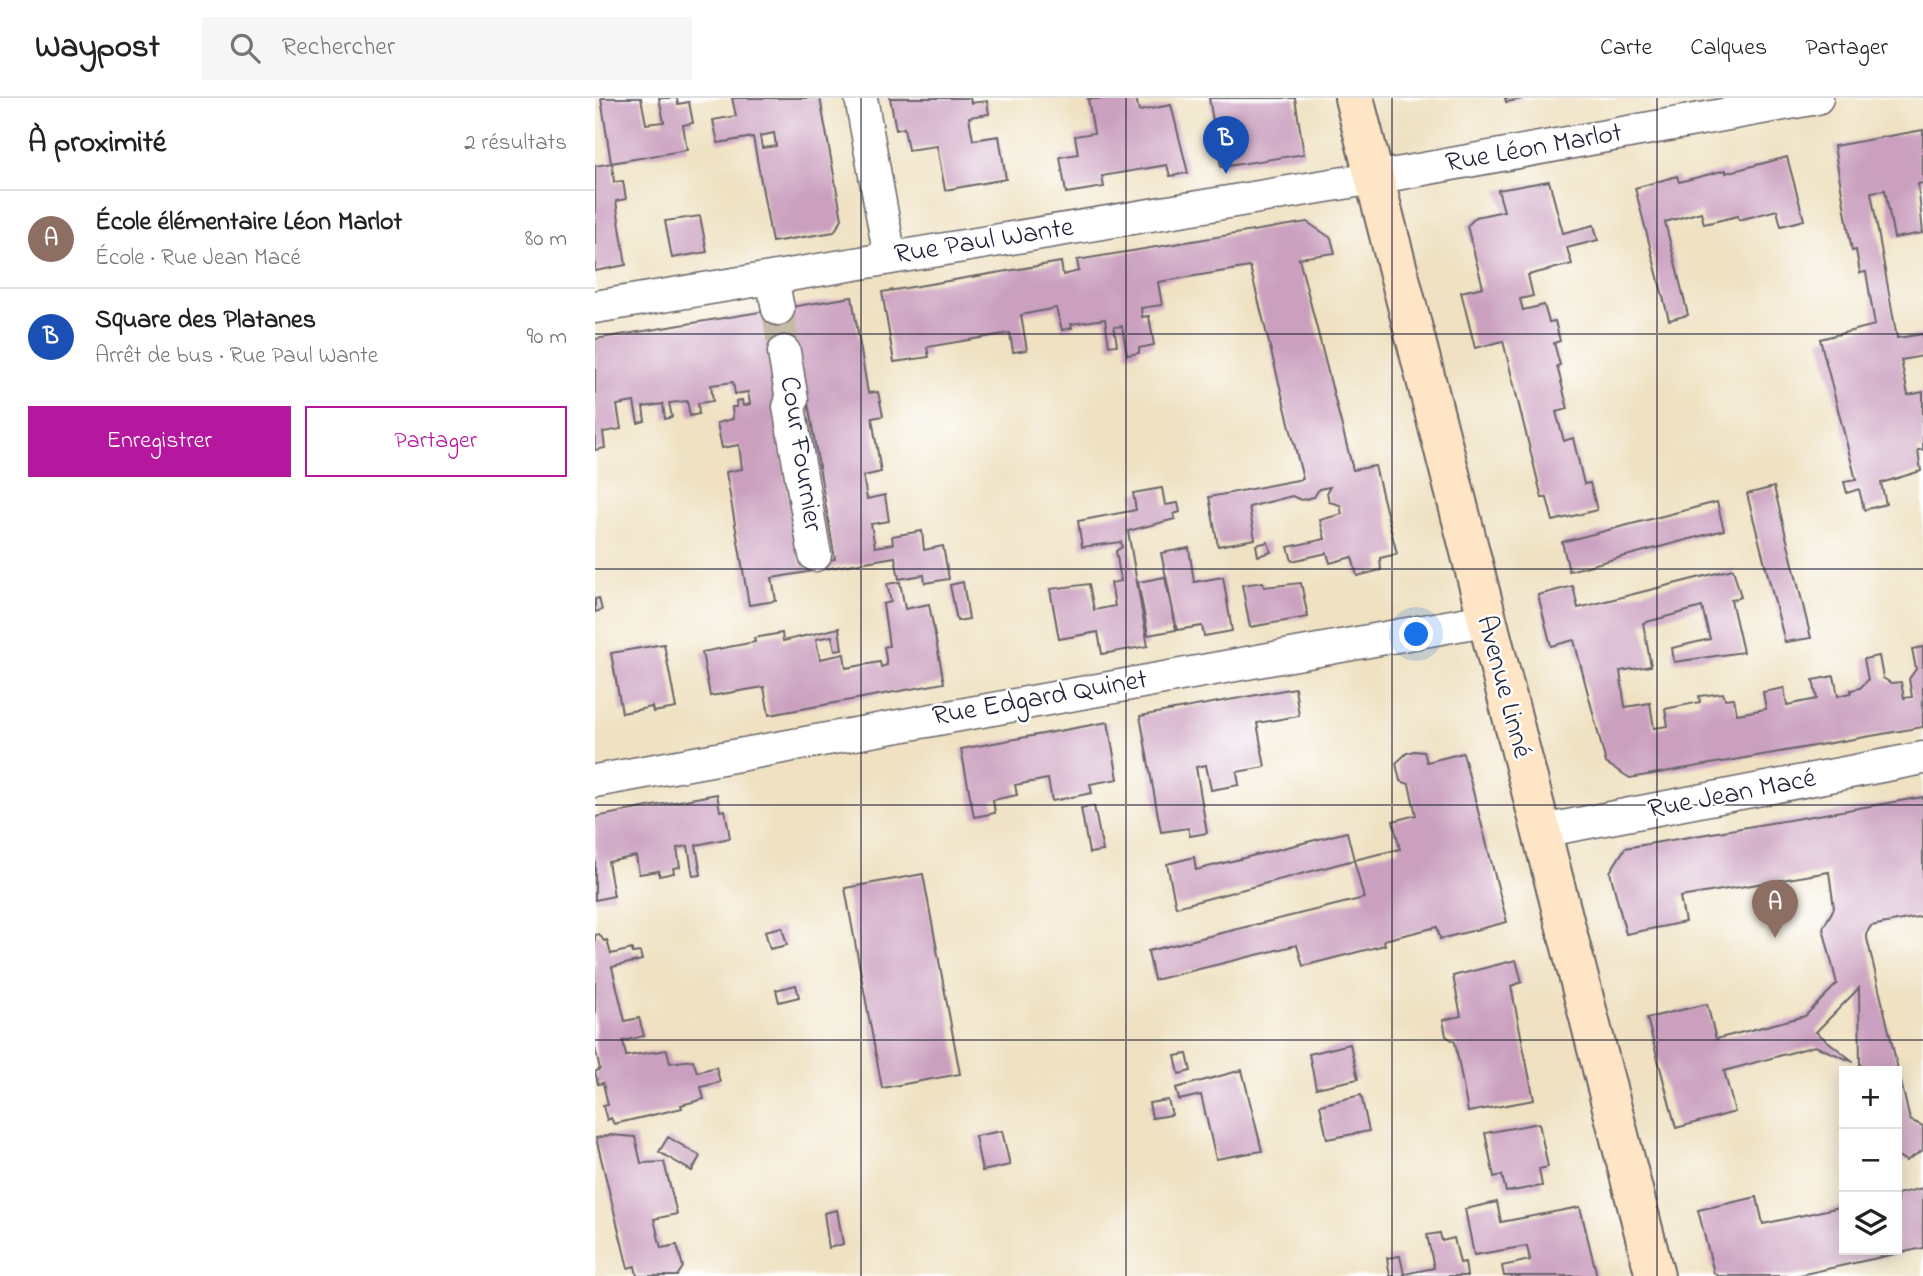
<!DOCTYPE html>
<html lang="fr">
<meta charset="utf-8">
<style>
:root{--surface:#fff;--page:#f6f6f6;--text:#222;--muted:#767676;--line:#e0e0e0;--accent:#b5179e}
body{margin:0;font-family:"Indie Flower",sans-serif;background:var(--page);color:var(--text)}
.controls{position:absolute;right:21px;bottom:21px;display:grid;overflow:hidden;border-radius:0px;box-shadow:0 4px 18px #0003}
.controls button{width:63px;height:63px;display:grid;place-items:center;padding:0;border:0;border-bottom:2px solid var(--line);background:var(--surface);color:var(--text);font:35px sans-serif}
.you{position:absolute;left:822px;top:537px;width:24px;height:24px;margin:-18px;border:5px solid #fff;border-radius:50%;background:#1a73e8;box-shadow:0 0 0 10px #1a73e833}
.badge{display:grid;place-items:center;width:46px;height:46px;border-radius:50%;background:var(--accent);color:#fff;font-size:23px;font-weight:700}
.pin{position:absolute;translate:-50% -58px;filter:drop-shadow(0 2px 4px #0008)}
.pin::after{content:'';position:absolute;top:37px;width:24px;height:21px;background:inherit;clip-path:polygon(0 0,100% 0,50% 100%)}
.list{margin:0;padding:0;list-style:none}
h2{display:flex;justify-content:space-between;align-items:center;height:91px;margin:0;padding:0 28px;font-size:30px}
h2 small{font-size:23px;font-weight:400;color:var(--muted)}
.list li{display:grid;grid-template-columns:46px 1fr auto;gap:21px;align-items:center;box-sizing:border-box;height:98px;padding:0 28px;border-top:2px solid var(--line)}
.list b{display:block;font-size:26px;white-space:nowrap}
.list p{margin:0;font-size:23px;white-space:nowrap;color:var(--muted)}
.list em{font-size:23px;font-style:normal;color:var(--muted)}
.actions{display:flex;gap:14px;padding:21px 28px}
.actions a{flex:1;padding:16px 0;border:2px solid var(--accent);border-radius:0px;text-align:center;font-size:24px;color:var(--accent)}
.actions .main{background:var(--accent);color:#fff}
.icon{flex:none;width:38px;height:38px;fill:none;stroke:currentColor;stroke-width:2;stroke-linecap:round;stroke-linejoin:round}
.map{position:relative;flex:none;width:1328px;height:1178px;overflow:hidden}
header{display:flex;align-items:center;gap:42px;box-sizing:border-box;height:98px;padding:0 35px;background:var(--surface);border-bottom:2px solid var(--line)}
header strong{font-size:33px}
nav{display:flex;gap:38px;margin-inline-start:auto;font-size:24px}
.search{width:490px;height:63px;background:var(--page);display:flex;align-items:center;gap:18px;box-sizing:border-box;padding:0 24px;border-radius:0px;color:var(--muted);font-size:26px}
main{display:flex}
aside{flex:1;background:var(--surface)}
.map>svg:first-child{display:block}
.building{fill:#cba0bf;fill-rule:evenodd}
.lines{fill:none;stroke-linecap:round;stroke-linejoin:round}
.street-tunnel{stroke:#c6bba6;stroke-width:32;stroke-dasharray:32 16;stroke-linecap:butt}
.street-casing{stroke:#6a656a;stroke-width:35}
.secondary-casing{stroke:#6a656a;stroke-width:42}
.street{stroke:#fff;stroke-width:32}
.secondary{stroke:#fde5c5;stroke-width:38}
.grid{fill:none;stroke:#22223b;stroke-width:2;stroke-opacity:0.55}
.labels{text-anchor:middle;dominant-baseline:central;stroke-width:5;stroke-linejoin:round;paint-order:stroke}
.street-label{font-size:28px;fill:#22223b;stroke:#fff}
</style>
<header>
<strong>Waypost</strong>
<div class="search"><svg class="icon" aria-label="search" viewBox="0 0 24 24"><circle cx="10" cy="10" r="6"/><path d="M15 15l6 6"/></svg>Rechercher</div>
<nav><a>Carte</a><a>Calques</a><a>Partager</a></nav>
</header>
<main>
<aside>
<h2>À proximité<small>2 résultats</small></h2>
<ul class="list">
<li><span class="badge" style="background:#8d6e63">A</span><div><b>École élémentaire Léon Marlot</b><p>École · Rue Jean Macé</p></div><em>80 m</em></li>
<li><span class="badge" style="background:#1a4fb4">B</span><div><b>Square des Platanes</b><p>Arrêt de bus · Rue Paul Wante</p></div><em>90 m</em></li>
</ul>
<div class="actions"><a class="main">Enregistrer</a><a>Partager</a></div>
</aside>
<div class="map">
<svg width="1328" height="1178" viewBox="0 0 1328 1178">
<rect width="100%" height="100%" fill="#fff"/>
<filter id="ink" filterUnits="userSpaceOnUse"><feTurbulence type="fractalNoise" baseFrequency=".0143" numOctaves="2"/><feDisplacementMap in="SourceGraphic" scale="14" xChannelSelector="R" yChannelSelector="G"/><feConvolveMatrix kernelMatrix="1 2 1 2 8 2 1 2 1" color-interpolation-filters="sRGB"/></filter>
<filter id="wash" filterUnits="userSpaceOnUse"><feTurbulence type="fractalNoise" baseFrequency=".00686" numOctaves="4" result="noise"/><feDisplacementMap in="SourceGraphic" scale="28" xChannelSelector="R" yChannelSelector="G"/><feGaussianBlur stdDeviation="1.57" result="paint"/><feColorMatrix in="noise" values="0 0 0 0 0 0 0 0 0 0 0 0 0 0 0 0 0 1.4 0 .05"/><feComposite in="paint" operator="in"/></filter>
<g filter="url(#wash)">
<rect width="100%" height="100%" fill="#efe1c1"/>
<g id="blocks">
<path class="building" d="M6,0h40l5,26 18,-2 -5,-24h18l1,6 11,-2 4,21 -10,2 4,25 -76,13z
M137,0h88l22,121 -8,13 -62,10 -19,-105 -35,6 -5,-23 23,-4zM179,35l2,13 -14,2 -2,-12z
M295,0h80l1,5 16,-2 2,13 -20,3 4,23 26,-4 7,43 -61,11 -8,-44 -29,4 -4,-22 -8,2z
M541,0l3,13 32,-6 17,68 -18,3 -3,-11 -65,11 2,11 -38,6 -6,-36 18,-3 -3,-18 19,-3 -6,-34z
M614,0h86l9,56 -83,13z
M910,0h18v1l-17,3z
M1328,32v53l-5,1 5,49 -29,5 -9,-48 -14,2 26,146 26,-4v22l-22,4 7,35 15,-3v58h-5l3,21 -40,12 5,21 -22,6 -5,-21 -12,4 -3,-11 12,-2 -36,-141 55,-14 -9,-53 -6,1 -4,-23 -4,1 -18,-105z
M1192,59l17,63 -23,6 -4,-16 -38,10 -1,-4 -34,8 -3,-12 -36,10 23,93 -19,5 -34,-132 42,-12 2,6 47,-12v3z
M17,65l2,19 9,-1 3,18 -10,2 10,64 -31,6v-105z
M954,83l14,52 31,-8 4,15 -31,8 5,16 -44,11 5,21 -13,3 3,11 21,-5 5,17 6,-1 5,20 -6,2 6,22 -3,1 11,43 -12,3 8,29 9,-3 11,46 6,-1 7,27 -44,11 -6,-23h-5l-39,-157 -28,7 -14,-56 22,-5 -16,-61 9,-9 28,-6 -6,-21z
M105,118l7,36 -35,6 -7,-37z
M712,124l24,16 4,15 -36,5 54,212 22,-4 22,88 -17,4 1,12 -24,6 -5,-19 -22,6 -3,-10 -35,8 -4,-14 37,-8 -5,-19 22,-6 -2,-9 -11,-3 -2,-10 3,-5 -11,2 -5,8 -13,3 -9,-4 -43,11 6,32 -37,7 -9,-49 94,-18 -53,-212 -92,15 4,23 -21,3 1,9 7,-1 5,29 -15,3v5l-12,2 -5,-29 -8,1 3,18 -8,1 -4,-27 -34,5 1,4 -10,2 -6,-22 -35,7 6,35 -14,2 -3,-19 -83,14 2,10 -35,5 -12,-70 179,-30 2,13 16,-4 -2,-11z
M257,199l16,96 10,-1 5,24 -11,2 9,54 -18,4 4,23 18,-4 4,26 -18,3 4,23 18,-3 -1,-8 30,-5 2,19 19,-4 6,33 -24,4 -1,-8 -25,4 -4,-22 -123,21 4,23 -27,4 -23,-133 16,-3 -3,-24 -17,3 -5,-25 16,-4 -1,-12h5l-1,-6 6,-1 1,6 7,-2 -2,-12 -13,2 -2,-12 -22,3 2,16 -15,2 1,11 -9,2 -3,-15 -18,2 3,14 -7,2 -2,-15 -20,3 2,14 -7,2 -4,-21 -17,3 4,24 -18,3 2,16 -10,2v-111zM212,299l28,162 -34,6 -28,-162z
M1179,389l37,151 -26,4 -38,-148z
M567,390l3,17 13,-2 2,9 -6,2 1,5 -47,12 20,115 -46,8 -4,-22 -39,7 -9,-50 39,-5 5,26 21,-4 -4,-23 10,-2 -5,-30 6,-4 -1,-5 -39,5 -4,-26 58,-11 -3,-17z
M1122,404l7,28 -155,41 -7,-29z
M673,444l3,10 -13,4 -2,-11z
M594,450l5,34 29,-5 9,54 -28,5 -2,-10 -25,4 -16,-77z
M1138,471l8,28 -10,3 12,52 -69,10 -2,-14 38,-9 -8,-32 -59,16 8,43 -31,5 5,36 25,-4 4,25 14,-2 -3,-17 35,-7 -1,-6 24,-3 2,6 9,-1 3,16 29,-5 -3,-17 11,-2 10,-2 3,17 30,-6 -4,-19 21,-4 4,20 13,-3v-3l9,-2 8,-8 -4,-21 15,-3 4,22 8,5 10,-1 3,16 8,-1 -3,-18 7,-10 -4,-20 11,-2v80l-293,51 -24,-15 -32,-123 -23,6 -13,-51 35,-9 5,22z
M570,479l11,53 -28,5 -10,-53z
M305,484l5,27 24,-5 15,79 -175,32 -5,-28 -54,9 -8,-44 53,-10 -1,-4 28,-5 1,8 56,-13 3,21 -7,1 -3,-14 -16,3 4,20 24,-5 2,14 34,-6 1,5 6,-2 -3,-18 5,-1 -6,-42 8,-2 -4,-18z
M368,484l6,37 -12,2 -7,-36z
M668,484l1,5 37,-4 7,34 -58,10 -8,-42z
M4,500l3,12 -7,2v-13z
M69,546l12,64 -23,4 -1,-5 -30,6 -11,-60z
M700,590l4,28 -42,7 8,44 -28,5 2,13 -28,5 -5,-25 -10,2 11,66 -17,3 -2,-8 -27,4 -21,-116z
M513,624l10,57 -28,5 2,9 -40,8 -4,-22 -33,6 2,10 -24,5 2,13 -21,4 -13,-68z
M819,653l10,1 3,10 36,-9 44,169 -67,17 -3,-12 -53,13 1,5 -82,21 -6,-21 -143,35 -6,-29 216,-53 -10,-38 46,-11 -7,-28 23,-6 -7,-31 -9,-3 -4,-18 11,-10z
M122,696l3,17 5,-1 5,28 -34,7 5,30 -8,1 -5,-30 -11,2 3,19 -7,1 1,5 -15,3v-5l-20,3 -3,-18 -28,6 6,34 -19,4v-83z
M1328,699v119l-52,10 -5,8 44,186 13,6v24l-17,11 -9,-6v-84h-37l-1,-83 -43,44 38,30 -39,-16 -91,25 11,41 -59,16 -29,-110 60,-14 9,35 89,-23 32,-32 -14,-56 11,-20 -5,-36 -149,25 5,25 -59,12 -16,-62 15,-24z
M499,708l9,45 -14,2 -8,-45z
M752,734l7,28 -178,47 -9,-43 27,-7 2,13z
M328,776l37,200 -78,14 -37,-200z
M187,829l5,18 -17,4 -5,-18z
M4,836l5,7 3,-1 4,14 21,-5v4l8,-1 2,8 -30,7 13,54 14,-3 5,18 -21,5 3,15 41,-6 3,13 23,-3 4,12 19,-5 4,15 -19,5 3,12 -23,6 1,3 -68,16 -3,-6 -4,2 -4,-14 5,-1 -5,-22 -5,1 -3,-12 5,-3 -5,-21v-113z
M921,862l6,22 -11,4 23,114 -66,12 -13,-70 -9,-6 -3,-16 18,-4 -8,-40z
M201,887l3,12 -20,5 -3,-12z
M755,946l8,35 -42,9 -7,-34z
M592,956l4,17 -12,3 -4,-18z
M647,972l20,81 -46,8 -15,-64 -22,5 -3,-12z
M766,997l8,36 -42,8 -7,-34z
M573,1002l4,15 -20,3 -3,-15z
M944,1025l9,44 -9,2 3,17 -36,6 -4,-17 -8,2 -9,-44z
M407,1033l8,34 -28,6 -7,-35z
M15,1037l25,2 6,26 23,-1 13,52 -23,5 7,29 16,-3 6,22 -6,9h-40l-2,-10 -7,2 -32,-130z
M73,1039l32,19 -8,15 -33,-19z
M1328,1090v60l-128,28h-76l-5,-3 -16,-63 59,-13 6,27 81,-18v44h53v-56z
M902,1104l4,20 79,-15 17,69h-93l-2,-10 28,-6 -3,-14 -53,9 -9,-46z
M242,1112l6,34 -14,4 -5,-35z
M845,1135l2,8 12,-3 6,25 5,-1 2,14h-77l-3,-18 13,-2 4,18 30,-6 -7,-33z"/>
</g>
</g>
<g filter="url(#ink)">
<use href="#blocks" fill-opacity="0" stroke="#6a656a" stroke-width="2"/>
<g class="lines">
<path class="street-tunnel" d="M183,211l6,43"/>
<g class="street-casing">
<path id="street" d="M266,0l29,160
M177,180l6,31
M0,209l779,-129 443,-80
M189,254l8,48 -3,7 26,148
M0,683l890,-161
M947,733l381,-73"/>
</g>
<g class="secondary-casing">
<path id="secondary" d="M759,0l301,1178"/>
</g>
<use href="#street" class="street"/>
<use href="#secondary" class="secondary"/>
</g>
</g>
<path class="grid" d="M266,0v1178M531,0v1178M797,0v1178M1062,0v1178M0,236h1328M0,471h1328M0,707h1328M0,942h1328"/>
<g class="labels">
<g class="street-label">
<text transform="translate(939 51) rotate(-10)">Rue Léon Marlot</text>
<text transform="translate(389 144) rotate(-9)">Rue Paul Wante</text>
<text transform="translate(205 356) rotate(81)">Cour Fournier</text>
<text transform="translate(908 589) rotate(75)">Avenue Linné</text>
<text transform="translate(445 601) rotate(-10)">Rue Edgard Quinet</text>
<text transform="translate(1137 697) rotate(-11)">Rue Jean Macé</text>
</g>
</g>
</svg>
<div class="controls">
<button>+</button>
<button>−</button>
<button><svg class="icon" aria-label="layers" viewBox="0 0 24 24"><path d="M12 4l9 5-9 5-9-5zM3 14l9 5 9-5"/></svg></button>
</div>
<div class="you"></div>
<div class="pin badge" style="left:1180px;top:840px;background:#8d6e63">A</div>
<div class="pin badge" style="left:631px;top:76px;background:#1a4fb4">B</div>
</div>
</main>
